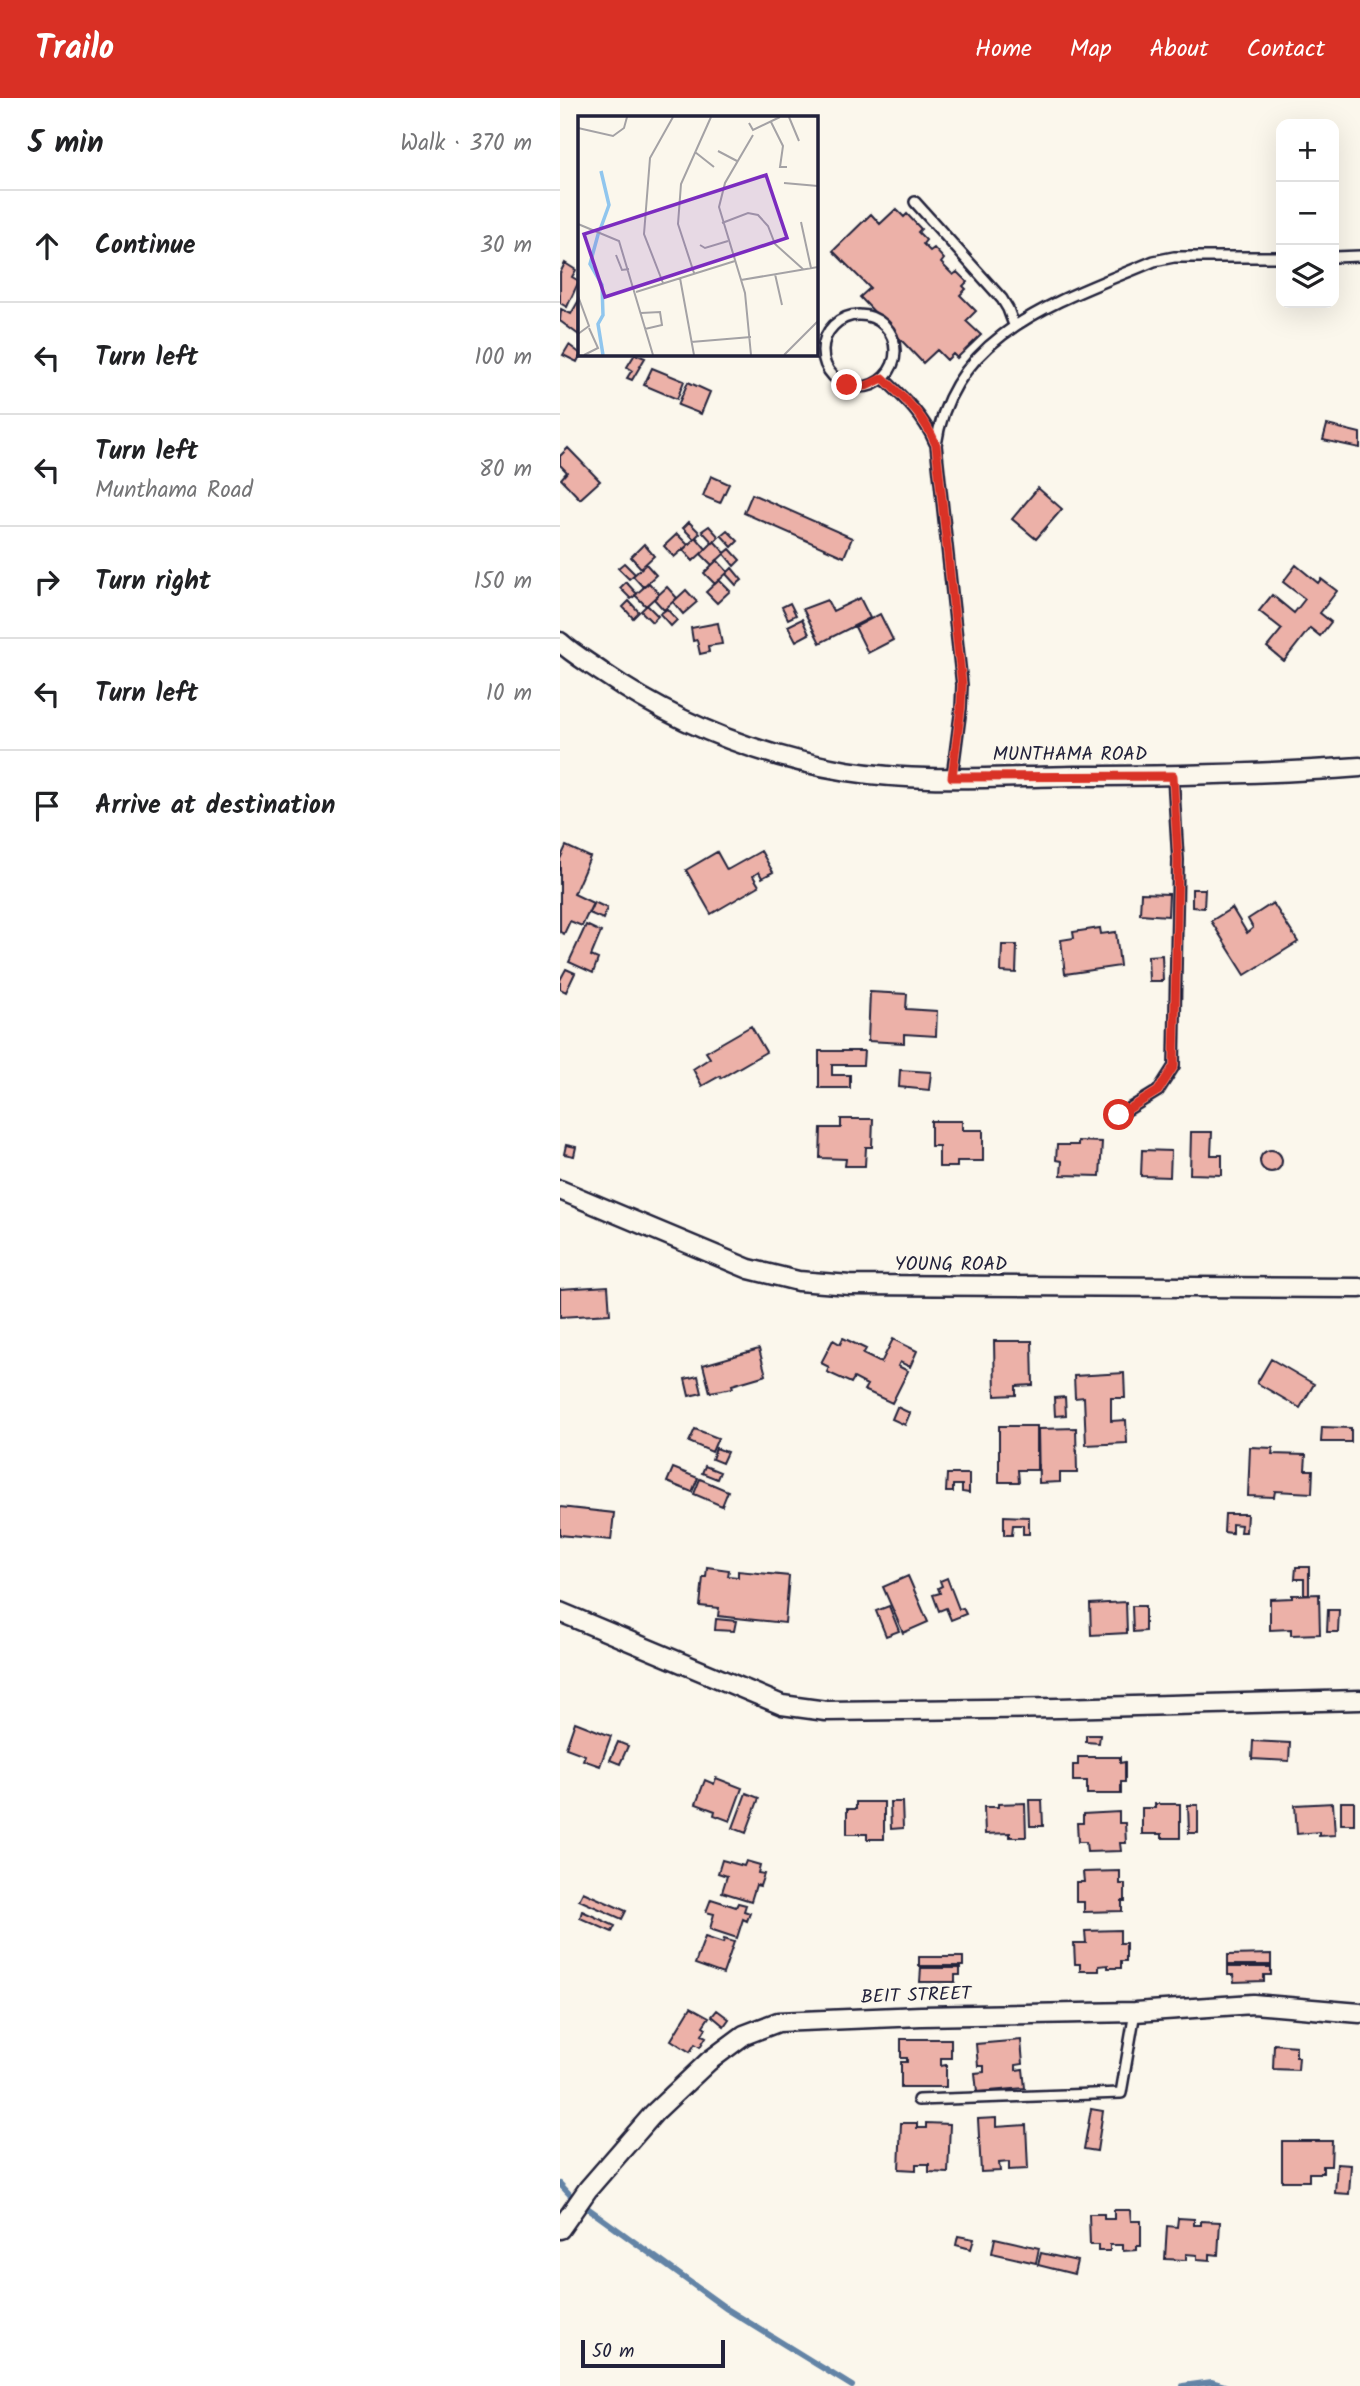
<!DOCTYPE html>
<meta charset="utf-8">
<style>
:root{--surface:#fff;--page:#f2f2f2;--text:#202124;--muted:#757577;--line:#e0e0e0;--accent:#d93025}
body{margin:0;font-family:Kalam,sans-serif;background:var(--page);color:var(--text)}
.controls{position:absolute;right:21px;top:21px;display:grid;overflow:hidden;border-radius:14px;box-shadow:0 7px 28px #0002}
.controls button{width:63px;height:63px;display:grid;place-items:center;padding:0;border:0;border-bottom:2px solid var(--line);background:var(--surface);color:var(--text);font:35px sans-serif}
.scale{position:absolute;left:21px;bottom:18px;width:144px;box-sizing:border-box;padding-left:7px;border:4px solid #22223b;border-top:0;font-size:19px;line-height:24px;white-space:nowrap;color:#22223b;-webkit-text-stroke:5px #fbf7ec;paint-order:stroke}
.stop{position:absolute;width:21px;height:21px;margin:-16px;border:5px solid #d93025;border-radius:50%;background:#fff}
.stop.end{background:#d93025;border-color:#fff;box-shadow:0 2px 7px #0008}
.list{margin:0;padding:0;list-style:none}
h2{display:flex;justify-content:space-between;align-items:center;height:91px;margin:0;padding:0 28px;font-size:30px}
h2 small{font-size:23px;font-weight:400;color:var(--muted)}
.list li{display:grid;grid-template-columns:46px 1fr auto;gap:21px;align-items:center;box-sizing:border-box;height:112px;padding:0 28px;border-top:2px solid var(--line)}
.list b{display:block;font-size:26px;white-space:nowrap}
.list p{margin:0;font-size:23px;white-space:nowrap;color:var(--muted)}
.list em{font-size:23px;font-style:normal;color:var(--muted)}
.icon{flex:none;width:38px;height:38px;fill:none;stroke:currentColor;stroke-width:2;stroke-linecap:round;stroke-linejoin:round}
.map{position:relative;flex:none;width:800px;height:2288px;overflow:hidden}
header{display:flex;align-items:center;gap:42px;box-sizing:border-box;height:98px;padding:0 35px;background:var(--accent);color:#fff}
header strong{font-size:33px}
nav{display:flex;gap:38px;margin-inline-start:auto;font-size:24px}
main{display:flex}
aside{flex:1;background:var(--surface)}
.map>svg:first-child{display:block}
.lines{fill:none;stroke-linecap:round;stroke-linejoin:round}
.stream{stroke:#6484a6;stroke-width:6}
.building{fill:#ecb1a8;stroke:#22223b;stroke-width:2}
.service-casing{stroke:#22223b;stroke-width:14}
.minor-casing{stroke:#22223b;stroke-width:23}
.service{stroke:#fbf7ec;stroke-width:9}
.minor{stroke:#fbf7ec;stroke-width:18}
.route{stroke:#d93025;stroke-width:9}
.labels{text-anchor:middle;dominant-baseline:central;stroke-width:7;stroke-linejoin:round;paint-order:stroke}
.street-label{font-size:19px;fill:#22223b;stroke:#fbf7ec}
.inset-river{fill:none;stroke:#90c6ee;stroke-width:3.5}
.inset-road{fill:none;stroke:#a4a2a5;stroke-width:2}
.view{fill:#7b2cbf;fill-opacity:0.15;stroke:#7b2cbf;stroke-width:3.5}
.inset-edge{fill:none;stroke:#22223b;stroke-width:3.5}
</style>
<header>
<strong>Trailo</strong>
<nav><a>Home</a><a>Map</a><a>About</a><a>Contact</a></nav>
</header>
<main>
<aside>
<h2>5 min<small>Walk · 370 m</small></h2>
<ul class="list">
<li><svg class="icon" aria-label="ahead" viewBox="0 0 24 24"><path d="M12 20V5M6 11l6-6 6 6"/></svg><div><b>Continue</b></div><em>30 m</em></li>
<li><svg class="icon" aria-label="left" viewBox="0 0 24 24"><path d="M17 20v-9H6M10 6l-5 5 5 5"/></svg><div><b>Turn left</b></div><em>100 m</em></li>
<li><svg class="icon" aria-label="left" viewBox="0 0 24 24"><path d="M17 20v-9H6M10 6l-5 5 5 5"/></svg><div><b>Turn left</b><p>Munthama Road</p></div><em>80 m</em></li>
<li><svg class="icon" aria-label="right" viewBox="0 0 24 24"><path d="M7 20v-9h11M14 6l5 5-5 5"/></svg><div><b>Turn right</b></div><em>150 m</em></li>
<li><svg class="icon" aria-label="left" viewBox="0 0 24 24"><path d="M17 20v-9H6M10 6l-5 5 5 5"/></svg><div><b>Turn left</b></div><em>10 m</em></li>
<li><svg class="icon" aria-label="arrive" viewBox="0 0 24 24"><path d="M6 21V4h12l-3 4 3 4H6"/></svg><div><b>Arrive at destination</b></div></li>
</ul>
</aside>
<div class="map">
<svg width="800" height="2288" viewBox="0 0 800 2288">
<rect width="100%" height="100%" fill="#fbf7ec"/>
<filter id="ink" filterUnits="userSpaceOnUse"><feTurbulence type="fractalNoise" baseFrequency=".0143" numOctaves="2"/><feDisplacementMap in="SourceGraphic" scale="14" xChannelSelector="R" yChannelSelector="G"/><feConvolveMatrix kernelMatrix="1 2 1 2 8 2 1 2 1" color-interpolation-filters="sRGB"/></filter>
<g filter="url(#ink)">
<g class="lines">
<path class="stream" d="M0,2086l13,14
M26,2109l141,102 125,77
M623,2288l29,-4 13,4"/>
</g>
<path class="building" d="M336,111l8,8 3,-3 14,15 -3,3 8,8 -3,4 7,7 4,-3 10,11 -3,4 12,12 4,-3 10,10 -4,4 3,3 -6,6 16,16 -10,10 15,14 -24,23 -4,-4 -6,6 -10,-10 -14,13 -63,-66 10,-9 -37,-37 38,-37 9,10z
M5,165l11,7 -4,7 7,4 -12,26 -7,-4v-30z
M19,202v35l-19,-14 1,-12 10,5z
M9,247l12,9 -4,8 -14,-7z
M75,256l10,4 -13,22 -5,-2 5,-8 -5,-3z
M92,270l32,13 -7,18 -33,-14z
M128,284l22,10 -9,22 -23,-9z
M767,327l33,8v15l-37,-8z
M8,350l32,33 -20,18 -19,-20 6,-7 -7,-7v-9z
M151,378l18,8 -9,19 -17,-7z
M478,390l24,21 -26,30 -24,-20z
M192,396l100,44 -8,19 -100,-44z
M129,424l11,11 -6,6 -11,-11z
M149,428l10,11 -6,6 -11,-12z
M167,432l11,11 -6,6 -11,-12z
M117,436l11,11 -14,12 -10,-11z
M136,439l10,12 -13,12 -10,-11z
M154,443l11,12 -13,12 -11,-11z
M84,446l10,12 -13,12 -10,-11z
M170,451l10,11 -6,6 -10,-12z
M157,462l11,12 -13,12 -11,-11z
M64,465l11,11 -6,5 -11,-11z
M86,466l10,11 -13,12 -10,-11z
M736,467l22,18 3,-4 16,12 -17,22 11,9 -11,14 -10,-8 -26,33 -17,-14 15,-18 -23,-18 13,-16 22,18 11,-14 -22,-17z
M172,470l10,12 -6,5 -10,-11z
M159,482l11,11 -13,12 -11,-11z
M66,484l11,12 -6,5 -11,-11z
M89,485l10,11 -13,12 -11,-11z
M107,489l10,11 -13,12 -10,-11z
M126,492l11,12 -14,12 -10,-12z
M300,500l10,20 -50,25 -17,-34 24,-9 6,11z
M69,503l10,11 -6,6 -10,-11z
M230,505l6,12 -8,4 -6,-12z
M87,507l11,11 -6,6 -11,-11z
M107,511l10,11 -6,6 -11,-12z
M320,516l13,26 -25,13 -13,-26z
M242,521l7,15 -13,7 -8,-15z
M158,525l4,21 -14,2 1,6 -9,2 -3,-14 -4,1 -2,-13z
M6,748l24,11 -16,37 19,9 -11,23 -12,-5 -6,13 -4,-2v-73z
M201,753l12,21 -11,6 -3,-6 -6,4 6,10 -48,28 -25,-44 31,-18 10,18z
M632,791h13l-1,19 -12,-1z
M581,795l28,1 -1,22 -28,-2z
M34,804l13,6 -4,11 -14,-6z
M713,805l25,39 -53,33 -34,-54 21,-13 15,25 6,-5 -5,-9z
M26,827l15,7 -10,24 7,3 -5,14 -24,-11z
M540,830l1,6 15,-2 4,34 -55,8 -4,-34 13,-2 -1,-6z
M442,847h15l-1,28 -15,-1z
M602,857l1,26h-14l-1,-25z
M6,871l9,4 -9,19 -6,-3v-9z
M310,894l37,2 -1,15 31,2 -1,25 -32,-2v9l-36,-2z
M191,928l15,26 -45,26 -1,-2 -18,10 -9,-17 17,-11 -4,-6z
M259,953h45l-1,14h-31v10h18v13h-31z
M340,972l31,2 -2,18 -30,-3z
M281,1021h32l-1,28h-6l-1,19h-20l1,-7 -26,-1 1,-30h20z
M371,1023h31v9h21v31h-26v6h-18v-21h-8z
M631,1034h21l-1,23h11v20l-32,-1z
M518,1043l24,1 -2,34 -39,-1 1,-14 -6,-1 1,-15h21z
M6,1047l10,2 -2,9 -10,-2z
M700 1063a11 11 0 1 1 22 0a11 11 0 1 1-22 0Z
M582,1052l29,1 -1,26 -29,-1z
M48,1188l2,28 -50,3v-28z
M283,1240l23,11 -3,5 18,9 12,-24 24,12 -7,16 -10,-5 -2,4 10,5 -16,32 -28,-13 3,-5 -13,-7 -3,5 -24,-11 2,-5 -8,-4 12,-23 7,4z
M434,1243h38l1,44 -17,1v9l-21,1z
M199,1251l7,26 -34,10 1,3 -23,4 -7,-27z
M711,1261l43,25 -14,24 -43,-25z
M564,1275l1,25h-14v23l15,-1 1,23 -41,2 -2,-48 -9,1 -1,-22z
M138,1278l4,17 -13,3 -4,-17z
M505,1299l1,18 -11,1 -1,-18z
M337,1309l13,6 -5,12 -13,-6z
M439,1328h38v44h-19l1,12h-20z
M762,1329l29,1v14h-30z
M516,1330l1,45h-17v9l-21,1 -1,-54z
M135,1331l23,9 -6,14 -23,-10z
M690,1349l23,1 -1,6 34,1 -1,15h8l-1,23 -37,-2 -1,6 -26,-1z
M156,1350l11,4 -5,11 -10,-4z
M145,1368l15,6 -3,7 -15,-6z
M113,1370l25,10 -6,14 -25,-10z
M387,1376h22v19l-7,-1v-7h-9v7h-7z
M140,1381l28,12 -6,15 -28,-12z
M0,1409l54,6 -3,27 -51,-5z
M665,1416h22l-1,18h-6l1,-7 -9,-1v9l-8,-1z
M444,1418l25,1v17h-6v-9h-10l-1,10h-8z
M147,1469l22,3 -1,6 10,1v-6l51,5 -4,47 -67,-7 1,-8 -19,-2 3,-29h3z
M736,1469h13v27h-5v-15h-9z
M348,1478l20,46 -25,11 -20,-46z
M387,1480l12,31 4,-1 3,6 -15,6 -5,-12 -7,3 -6,-16 7,-2 -2,-5 4,-2 -2,-5z
M759,1496l1,40 -29,1v-6l-21,1v-31l22,-1v-3z
M566,1504l1,31 -36,2 -1,-31z
M329,1508l10,25 -13,5 -10,-25z
M572,1508h13v25l-12,1z
M768,1512h11l-1,22h-11z
M156,1521l20,2 -2,10 -19,-1z
M15,1624l36,14 -11,30 -17,-6 2,-5 -19,-7z
M526,1637h14l-1,8 -13,-1z
M693,1643l37,2 -1,18 -37,-2z
M58,1644l10,4 -8,18 -10,-4z
M518,1659h42v6l5,-1v20h-4v12h-34v-13h-14v-16h5z
M156,1680l26,10 -12,33 -16,-6 1,-4 -19,-7 9,-24 9,4z
M186,1695l13,5 -13,35 -13,-5z
M469,1702h13l1,26h-13z
M296,1704h28v37h-17v-5h-20v-25h9z
M330,1704h12l1,26 -12,1z
M781,1704h13v22h-13z
M465,1705l1,34h-16v-4l-25,1 -1,-27h14v-3z
M773,1705l2,32 -16,1v-4l-22,2 -2,-29z
M595,1706h25v34h-18v-4h-20v-26h13z
M628,1707h10v28h-9z
M559,1714v11h6l1,20h-6l1,8 -34,1 -1,-10h-8l-1,-19h6v-9z
M162,1762l22,6 2,-5 14,4 -2,8 6,1 -4,12 -4,-1 -5,16 -29,-9 5,-16 -9,-3z
M560,1773v13h5v17h-3v10l-38,1v-10h-8v-20h8l-1,-10z
M23,1794l43,19 -4,8 -43,-19z
M151,1801l25,8 2,-4 8,2 -2,6 6,2 -3,8 -4,-2 -6,19 -27,-9 4,-15 -8,-2z
M22,1813l33,15 -3,6 -32,-14z
M560,1832v13h6v18h-5v7h-13v-3l-9,1v5h-19v-7h-5l-1,-21h12l-1,-12z
M145,1839l18,6 1,-4 10,3 -11,32 -28,-10z
M711,1856v11h-43v-10z
M359,1859h44v9h-44z
M668,1869h43v8h-7v6l-30,1 -1,-7h-5z
M361,1870h39v7h-5v7h-35z
M131,1909l18,10 -6,9 3,2 -4,7 4,2 -6,10 -5,-3 -5,8 -19,-12z
M157,1912l12,9 -5,7 -12,-10z
M341,1941h50v19h-10v8l5,-1v22h-45v-25h6v-4h-6z
M461,1942l2,24 -7,1v5l7,-1 2,19 -48,4 -2,-19 9,-1v-6h-6l-2,-22z
M714,1946l22,2v11h3l-1,13 -25,-1z
M531,2011l12,2 -6,40 -13,-2z
M436,2020v9l30,-2 2,44 -19,1v-8l-10,1 1,8 -19,1 -3,-53z
M341,2025h16v5h9v-5l24,1 -2,49 -19,-1v-8h-13v6l-17,-1z
M722,2043h50l-1,25h-8v7h-14v8h-27z
M777,2066l14,1 -2,29 -14,-1z
M554,2112h16l1,11h10v25h-4v4l-14,1v-6h-13v6h-12v-6h-8l-1,-31h15v5h10z
M618,2120l16,1v6h7v-4l19,1 -2,33 -8,-1v6l-13,-1v-4l-11,-1v6l-21,-1 2,-33 10,1z
M398,2138l16,3 -3,10 -15,-4z
M435,2140l44,10 -3,15 -44,-10z
M481,2155l36,8 -3,13 -36,-9z"/>
<g class="lines">
<g class="service-casing">
<path id="service" d="M355,104l87,97 6,10 6,16
M774,159l26,-1
M263 253a36 36 0 1 1 72 0a36 36 0 1 1-72 0Z
M323,280c21,20 40,37 52,65
M392,679l9,-69 1,-23 -26,-240c16,-114 127,-145 218,-184l20,-4h107
M559,1017l39,-24 16,-25 4,-206 -5,-84
M358,2002l203,-7 14,-81"/>
</g>
<g class="minor-casing">
<path id="minor" d="M0,544c13,12 29,21 43,31 74,51 155,83 244,98 74,12 152,6 227,5 96,0 191,-2 286,-9
M0,1092l189,79 49,12 52,4 510,3
M0,1514l222,93 44,6 233,-3 301,-8
M0,2131l28,-40 66,-76 55,-52 35,-26 34,-13 143,-6 214,-4 118,-8 107,9"/>
</g>
<use href="#service" class="service"/>
<use href="#minor" class="minor"/>
</g>
</g>
<g class="lines" filter="url(#ink)">
<path class="route" d="M287,287l19,1 17,-8c23,22 40,36 53,67l26,240 -1,23 -9,69 221,-1 5,84 -4,206 -16,25 -39,24"/>
</g>
<g class="labels">
<g class="street-label">
<text x="510" y="657">MUNTHAMA ROAD</text>
<text x="391" y="1167">YOUNG ROAD</text>
<text transform="translate(356 1898) rotate(-2)">BEIT STREET</text>
</g>
</g>
<g transform="translate(18 18)">
<rect width="240" height="240" fill="#fbf7ec"/>
<path class="inset-river" d="M22,114l9,-25 -8,-34M21,115l-9,33 12,21 1,30 -5,9 5,31"/>
<path class="inset-road" d="M211,1l10,24M193,6l12,24 -3,21h7M171,7l4,7 27,-13M0,12l35,8 11,-8 3,-11M140,35l19,10M117,36l19,15M206,67l34,3M223,106l10,46M144,107l26,-10 10,2 10,11 7,18 29,26M0,108l41,17 34,114M122,129l5,3 23,-7M38,139l6,15 7,-1M116,157l-16,-49 3,-40 30,-67M197,158l7,31M102,162l14,77M163,164l77,-13M85,167l-19,-49 6,-76 23,-41M58,176l99,-31M0,180l11,30 -11,8M63,197l19,-1 2,13 -17,4M113,226l60,-5M6,239l14,-7 -9,-20M173,239l-6,-62 -26,-86 6,-24 28,-48M206,239l34,-34"/>
<path class="view" d="M188,59l21,63 -182,59 -21,-63z"/>
<rect width="240" height="240" class="inset-edge"/>
</g>
</svg>
<div class="controls">
<button>+</button>
<button>−</button>
<button><svg class="icon" aria-label="layers" viewBox="0 0 24 24"><path d="M12 4l9 5-9 5-9-5zM3 14l9 5 9-5"/></svg></button>
</div>
<div class="scale">50 m</div>
<div class="stop" style="left:559px;top:1017px"></div>
<div class="stop end" style="left:287px;top:287px"></div>
</div>
</main>
